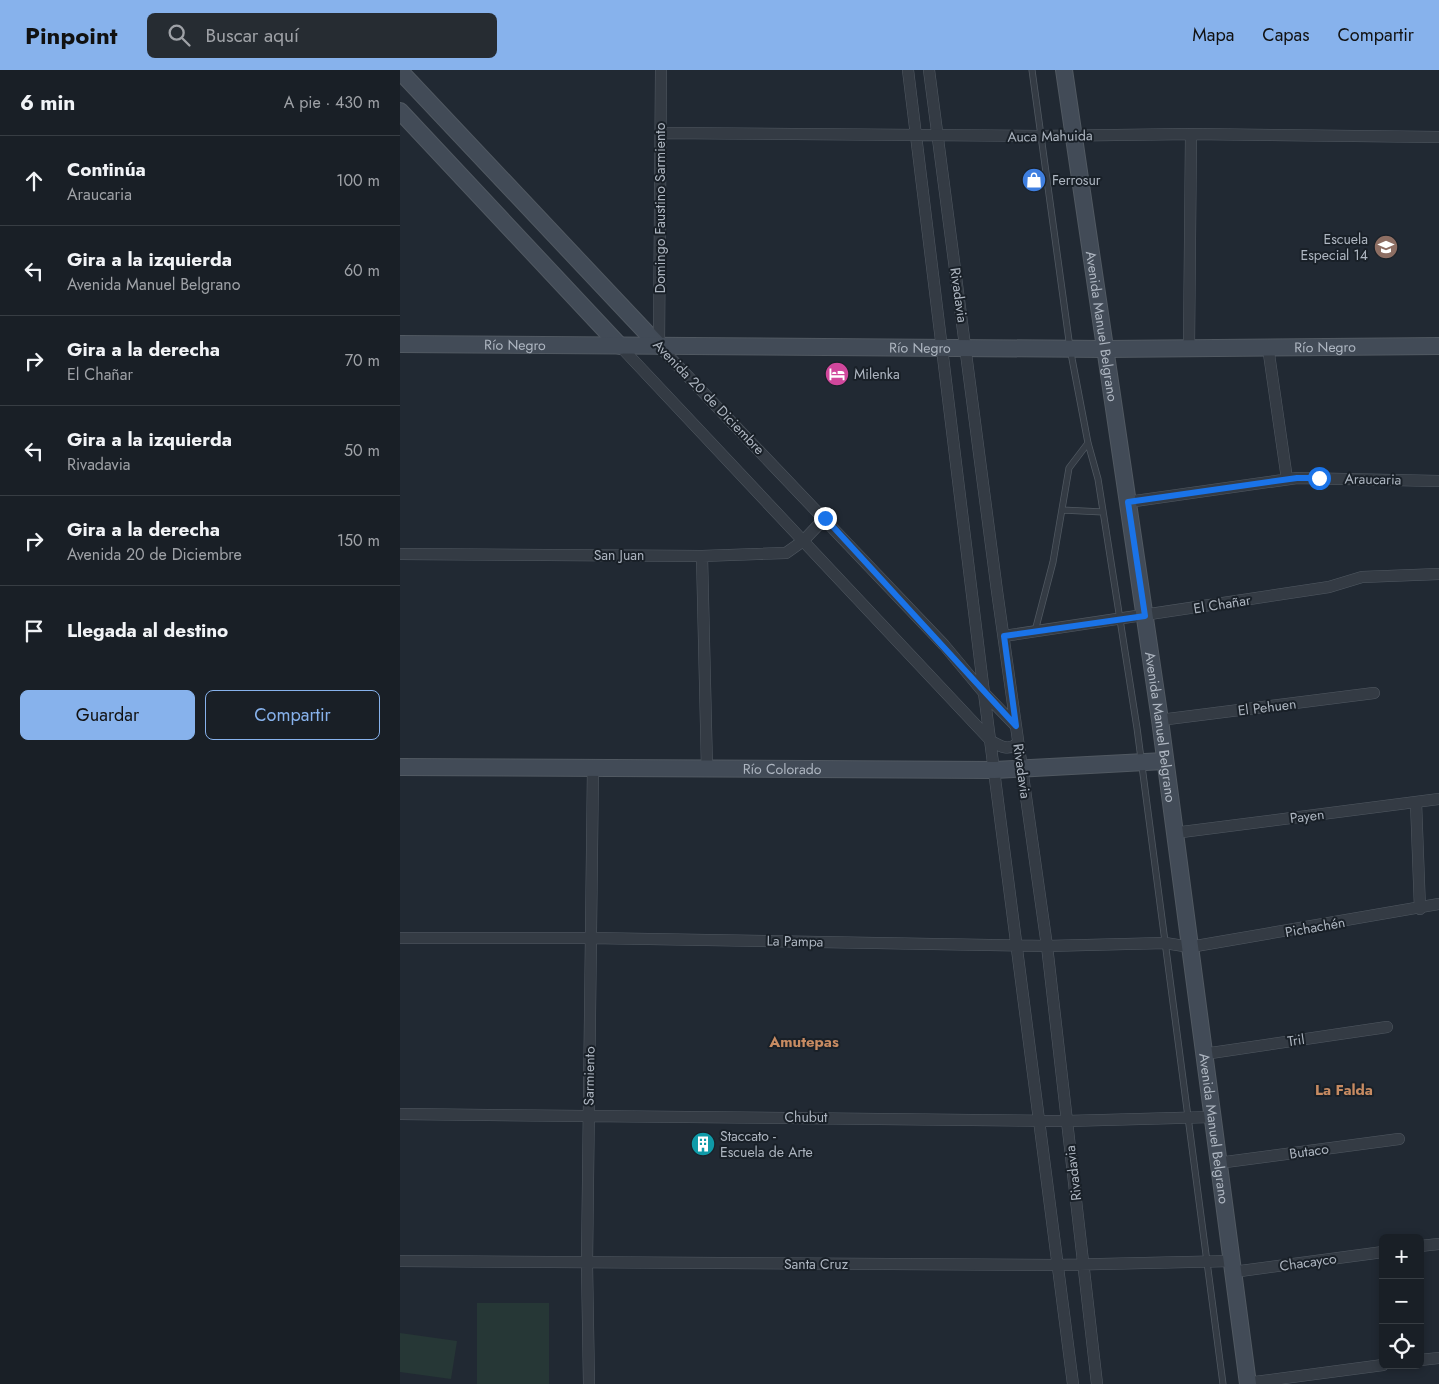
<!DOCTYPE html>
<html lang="es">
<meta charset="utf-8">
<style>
:root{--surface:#191f26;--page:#262c32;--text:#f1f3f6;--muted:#9fa2a7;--line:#373d43;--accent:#87b2ec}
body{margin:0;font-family:Jost,sans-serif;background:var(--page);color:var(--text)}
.controls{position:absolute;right:15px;bottom:15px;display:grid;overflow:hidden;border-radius:8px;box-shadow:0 2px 8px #0003}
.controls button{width:45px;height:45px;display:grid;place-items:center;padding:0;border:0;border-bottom:1px solid var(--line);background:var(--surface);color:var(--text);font:25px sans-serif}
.stop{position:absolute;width:15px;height:15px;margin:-11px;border:4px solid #1a73e8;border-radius:50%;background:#fff}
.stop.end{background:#1a73e8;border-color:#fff;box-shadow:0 1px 5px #0008}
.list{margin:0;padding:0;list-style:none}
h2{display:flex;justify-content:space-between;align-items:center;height:65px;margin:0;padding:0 20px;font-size:21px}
h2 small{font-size:16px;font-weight:400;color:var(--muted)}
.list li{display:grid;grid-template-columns:32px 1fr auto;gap:15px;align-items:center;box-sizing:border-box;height:90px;padding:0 20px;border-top:1px solid var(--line)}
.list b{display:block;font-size:19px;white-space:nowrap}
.list p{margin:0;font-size:16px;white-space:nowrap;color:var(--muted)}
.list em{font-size:16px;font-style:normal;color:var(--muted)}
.actions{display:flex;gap:10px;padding:15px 20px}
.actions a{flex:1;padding:11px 0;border:1px solid var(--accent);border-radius:8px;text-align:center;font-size:18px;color:var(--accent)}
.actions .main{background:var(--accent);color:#111}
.icon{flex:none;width:28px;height:28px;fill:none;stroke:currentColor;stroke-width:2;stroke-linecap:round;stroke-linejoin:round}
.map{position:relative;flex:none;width:1039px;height:1314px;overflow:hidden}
header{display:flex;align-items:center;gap:30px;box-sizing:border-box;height:70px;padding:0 25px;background:var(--accent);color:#111}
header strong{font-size:24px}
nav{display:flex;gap:28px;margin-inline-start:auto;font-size:18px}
.search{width:350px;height:45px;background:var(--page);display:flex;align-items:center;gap:12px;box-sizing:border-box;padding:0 18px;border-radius:8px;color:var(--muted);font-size:19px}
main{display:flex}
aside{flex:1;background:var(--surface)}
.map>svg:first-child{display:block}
.green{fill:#263736}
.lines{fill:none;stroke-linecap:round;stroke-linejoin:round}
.lane-casing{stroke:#515962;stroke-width:7}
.street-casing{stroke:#515962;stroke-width:12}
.secondary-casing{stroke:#515962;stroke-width:18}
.lane{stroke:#343b44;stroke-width:5.5}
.street{stroke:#343b44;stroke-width:11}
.secondary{stroke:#424b57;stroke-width:16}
.route{stroke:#1a73e8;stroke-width:6}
.labels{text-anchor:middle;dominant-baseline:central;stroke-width:4;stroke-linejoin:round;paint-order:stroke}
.street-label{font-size:14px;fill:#aeb6c1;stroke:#192028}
.poi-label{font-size:14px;fill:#aeb6c1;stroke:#192028;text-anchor:start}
.neighbourhood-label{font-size:15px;font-weight:bold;fill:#c78b62;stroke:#192028}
</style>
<header>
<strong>Pinpoint</strong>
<div class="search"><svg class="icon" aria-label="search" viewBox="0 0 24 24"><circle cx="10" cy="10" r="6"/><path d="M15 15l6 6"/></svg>Buscar aquí</div>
<nav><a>Mapa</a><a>Capas</a><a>Compartir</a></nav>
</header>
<main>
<aside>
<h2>6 min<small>A pie · 430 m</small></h2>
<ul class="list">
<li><svg class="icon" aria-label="ahead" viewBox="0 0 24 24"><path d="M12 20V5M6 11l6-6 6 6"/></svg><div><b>Continúa</b><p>Araucaria</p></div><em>100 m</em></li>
<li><svg class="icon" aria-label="left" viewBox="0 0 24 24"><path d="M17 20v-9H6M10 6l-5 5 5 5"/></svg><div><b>Gira a la izquierda</b><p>Avenida Manuel Belgrano</p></div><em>60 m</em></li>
<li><svg class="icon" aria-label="right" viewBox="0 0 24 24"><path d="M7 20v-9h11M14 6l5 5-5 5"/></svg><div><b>Gira a la derecha</b><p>El Chañar</p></div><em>70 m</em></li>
<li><svg class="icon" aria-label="left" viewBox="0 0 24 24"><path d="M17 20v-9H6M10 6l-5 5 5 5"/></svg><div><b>Gira a la izquierda</b><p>Rivadavia</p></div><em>50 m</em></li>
<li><svg class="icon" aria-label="right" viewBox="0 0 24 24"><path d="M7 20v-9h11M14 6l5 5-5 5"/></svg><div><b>Gira a la derecha</b><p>Avenida 20 de Diciembre</p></div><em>150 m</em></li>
<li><svg class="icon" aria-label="arrive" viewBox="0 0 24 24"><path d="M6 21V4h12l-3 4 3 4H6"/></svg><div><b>Llegada al destino</b></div></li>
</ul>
<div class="actions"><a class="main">Guardar</a><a>Compartir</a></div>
</aside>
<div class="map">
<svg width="1039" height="1314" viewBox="0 0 1039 1314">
<rect width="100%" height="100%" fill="#212933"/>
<path class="green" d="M77,1233h72v81h-72z
M0,1263l57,8 -6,38 -51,-7z"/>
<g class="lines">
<g class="lane-casing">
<path id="lane" d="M632,0l38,278 18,95 10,36 39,249 86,656
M662,440l41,2
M635,561l18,-69 16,-94 19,-25"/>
</g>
<g class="street-casing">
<path id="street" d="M261,0l-2,276 285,299 40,48 32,33
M508,0l76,623 89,691
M529,0l68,521 50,355 50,438
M261,63l379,3 151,-2 248,3
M220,276l371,395c10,6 18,10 27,2
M789,277l2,-213
M868,277l19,132
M728,432l169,-24 142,3
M0,484l302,2 84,-3 17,-12 22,-23
M302,486l5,212
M604,566l325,-49 33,-10 77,-3
M760,650l214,-27
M1016,732l4,107
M774,763l265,-34
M0,868h191l456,8 118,-3 25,4 249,-43
M804,984l183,-27
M0,1044l667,7 145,-4
M818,1093l181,-24
M1020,1176l19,-2
M0,1191l657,4 175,-4
M833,1202l150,-20
M1020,1290l19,-2
M847,1313l136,-18
M189,1314l-2,-120 6,-497"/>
</g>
<g class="secondary-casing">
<g id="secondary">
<path id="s1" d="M664,0l96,650 88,664"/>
<path d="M0,1l259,275"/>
<path d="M0,41l220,235"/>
<path id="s2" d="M0,274l705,5 334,-3"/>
<path id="s3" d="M0,697l595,3 169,-9"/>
</g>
</g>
<use href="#lane" class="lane"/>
<use href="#street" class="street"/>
<use href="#secondary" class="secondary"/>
</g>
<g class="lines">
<path class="route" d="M425,448l191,208 -12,-90 141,-20 -17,-114 169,-24h22"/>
</g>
<defs>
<g id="shop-disc" transform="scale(1.25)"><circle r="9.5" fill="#3f7fe0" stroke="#192028"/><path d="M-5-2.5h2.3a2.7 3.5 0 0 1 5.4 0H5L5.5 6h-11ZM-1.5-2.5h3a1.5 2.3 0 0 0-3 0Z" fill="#fff"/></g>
<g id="school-disc" transform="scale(1.25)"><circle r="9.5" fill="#8d6e63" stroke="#192028"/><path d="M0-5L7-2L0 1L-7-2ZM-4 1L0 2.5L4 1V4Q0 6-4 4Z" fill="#fff"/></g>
<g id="hotel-disc" transform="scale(1.25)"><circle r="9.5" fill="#d1479c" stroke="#192028"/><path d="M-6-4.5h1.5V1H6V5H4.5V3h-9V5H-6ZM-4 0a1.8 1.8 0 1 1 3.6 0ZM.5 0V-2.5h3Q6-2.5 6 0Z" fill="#fff"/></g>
<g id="building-disc" transform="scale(1.25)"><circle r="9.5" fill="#0f9aa8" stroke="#192028"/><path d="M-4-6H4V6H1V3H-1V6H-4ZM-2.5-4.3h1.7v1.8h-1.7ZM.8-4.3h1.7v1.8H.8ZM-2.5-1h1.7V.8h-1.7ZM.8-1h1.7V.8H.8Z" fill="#fff"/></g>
</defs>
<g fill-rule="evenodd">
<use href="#shop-disc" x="634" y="110"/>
<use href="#school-disc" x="986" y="177"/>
<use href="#hotel-disc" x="437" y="304"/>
<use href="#building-disc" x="303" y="1074"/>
</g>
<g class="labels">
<g class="street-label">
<text transform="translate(650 66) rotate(-1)">Auca Mahuida</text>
<text transform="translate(260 138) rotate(-90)">Domingo Faustino Sarmiento</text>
<text transform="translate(559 225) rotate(82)">Rivadavia</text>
<text stroke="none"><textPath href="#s1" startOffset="259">Avenida Manuel Belgrano</textPath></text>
<text stroke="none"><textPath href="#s2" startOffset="115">Río Negro</textPath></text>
<text stroke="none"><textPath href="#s2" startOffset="520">Río Negro</textPath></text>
<text stroke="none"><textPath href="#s2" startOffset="925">Río Negro</textPath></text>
<text transform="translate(309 327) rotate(46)">Avenida 20 de Diciembre</text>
<text transform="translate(973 409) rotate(1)">Araucaria</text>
<text x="219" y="485">San Juan</text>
<text transform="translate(822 534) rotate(-9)">El Chañar</text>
<text transform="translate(867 637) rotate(-7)">El Pehuen</text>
<text stroke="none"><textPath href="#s1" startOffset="664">Avenida Manuel Belgrano</textPath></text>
<text stroke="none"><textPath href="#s3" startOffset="382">Río Colorado</textPath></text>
<text transform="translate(622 701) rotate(82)">Rivadavia</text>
<text transform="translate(907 746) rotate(-7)">Payen</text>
<text transform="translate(915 857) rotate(-10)">Pichachén</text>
<text transform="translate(395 871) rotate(1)">La Pampa</text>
<text transform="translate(896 970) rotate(-8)">Tril</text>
<text transform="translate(189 1006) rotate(-89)">Sarmiento</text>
<text x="406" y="1047">Chubut</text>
<text stroke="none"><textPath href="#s1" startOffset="1069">Avenida Manuel Belgrano</textPath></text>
<text transform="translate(909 1081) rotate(-8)">Butaco</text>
<text transform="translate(673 1103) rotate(-97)">Rivadavia</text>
<text transform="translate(908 1192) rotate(-8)">Chacayco</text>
<text x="416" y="1194">Santa Cruz</text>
</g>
<g class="poi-label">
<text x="652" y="110">Ferrosur</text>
<text x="968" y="169" text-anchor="end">Escuela<tspan x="968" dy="16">Especial 14</tspan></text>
<text x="454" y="304">Milenka</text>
<text x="320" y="1066">Staccato -<tspan x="320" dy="16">Escuela de Arte</tspan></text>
</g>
<g class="neighbourhood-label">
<text x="404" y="972">Amutepas</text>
<text x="944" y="1020">La Falda</text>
</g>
</g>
</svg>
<div class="controls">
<button>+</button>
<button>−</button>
<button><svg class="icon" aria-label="locate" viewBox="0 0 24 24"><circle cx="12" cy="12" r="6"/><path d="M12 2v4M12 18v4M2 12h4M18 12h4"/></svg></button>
</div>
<div class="stop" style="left:919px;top:408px"></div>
<div class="stop end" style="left:425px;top:448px"></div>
</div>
</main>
